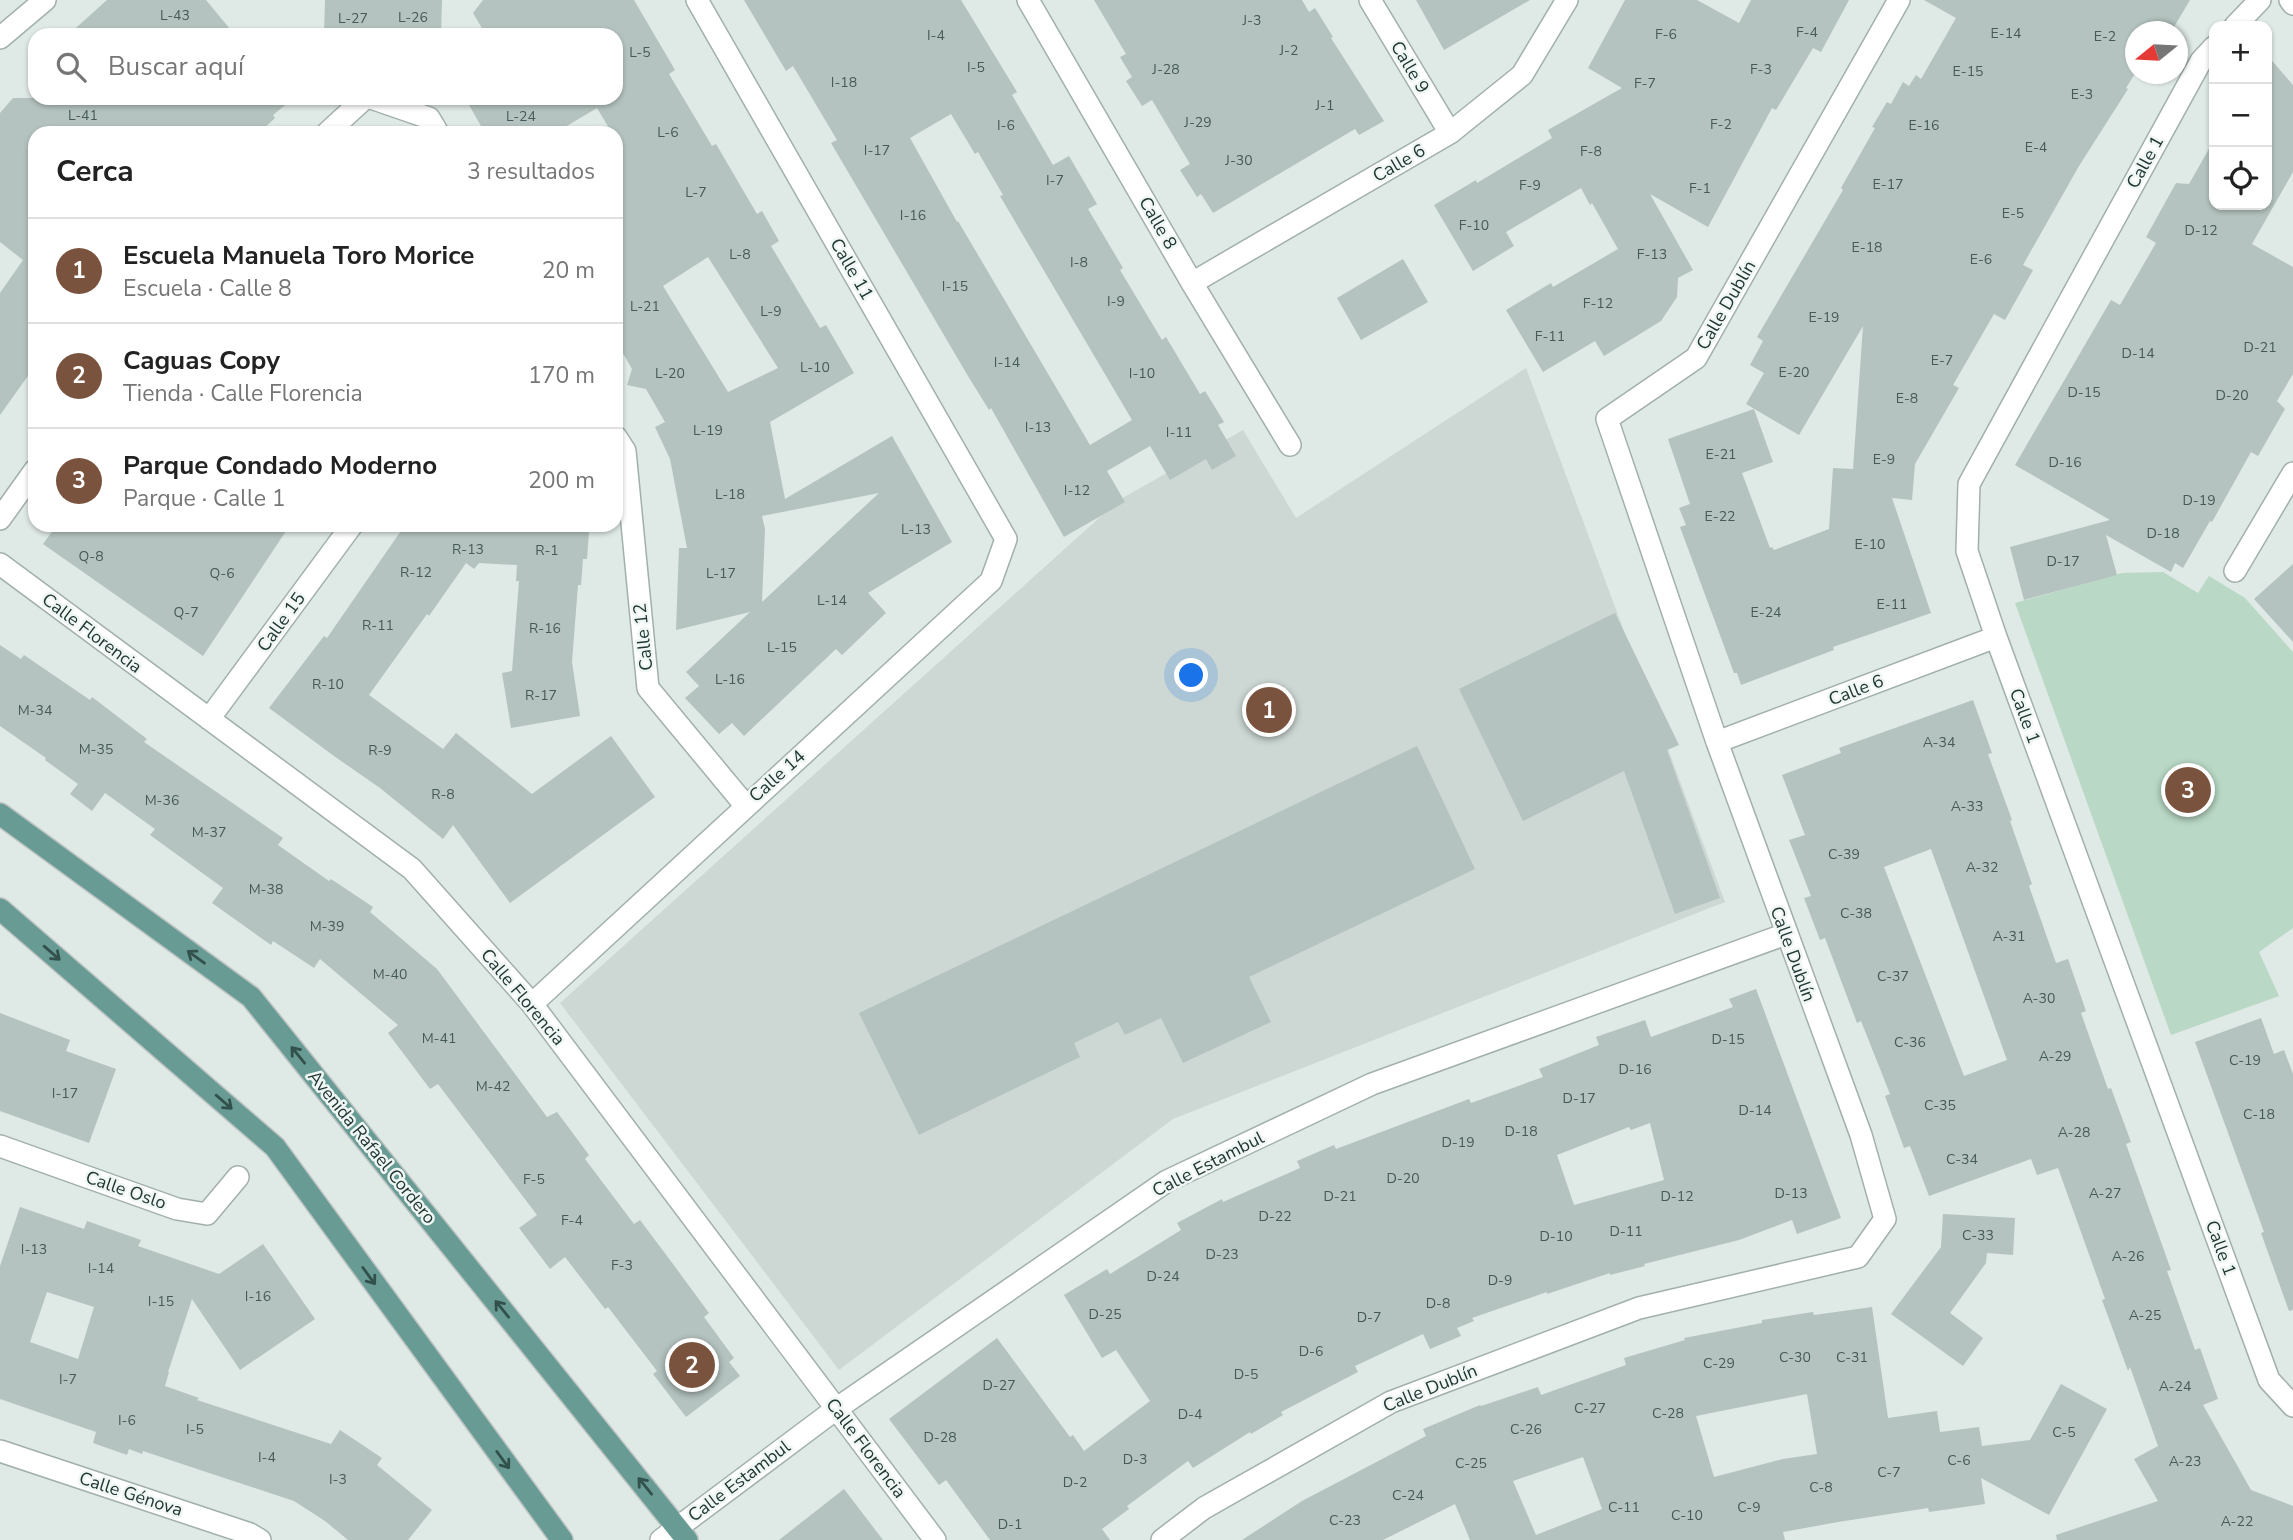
<!DOCTYPE html>
<html lang="es">
<meta charset="utf-8">
<style>
:root{--surface:#fff;--page:#f6f6f6;--text:#222;--muted:#767676;--line:#e0e0e0;--accent:#7a533e}
body{margin:0;font-family:"Nunito Sans",sans-serif;background:var(--page);color:var(--text)}
.controls{position:absolute;right:21px;top:21px;display:grid;overflow:hidden;border-radius:14px;box-shadow:0 2px 5px #0004}
.controls button{width:63px;height:63px;display:grid;place-items:center;padding:0;border:0;border-bottom:2px solid var(--line);background:var(--surface);color:var(--text);font:35px sans-serif}
.compass{position:absolute;left:2125px;top:21px;width:63px;height:63px;border-radius:50%;background:var(--surface);box-shadow:0 2px 5px #0004;rotate:252deg}
.you{position:absolute;left:1192px;top:676px;width:24px;height:24px;margin:-18px;border:5px solid #fff;border-radius:50%;background:#1a73e8;box-shadow:0 0 0 10px #1a73e833}
.badge{display:grid;place-items:center;width:46px;height:46px;border-radius:50%;background:var(--accent);color:#fff;font-size:23px;font-weight:700}
.pin{position:absolute;translate:-50% -50%;border:4px solid #fff;box-shadow:0 2px 7px #0006}
.list{margin:0;padding:0;list-style:none}
h2{display:flex;justify-content:space-between;align-items:center;height:91px;margin:0;padding:0 28px;font-size:30px}
h2 small{font-size:23px;font-weight:400;color:var(--muted)}
.list li{display:grid;grid-template-columns:46px 1fr auto;gap:21px;align-items:center;box-sizing:border-box;height:105px;padding:0 28px;border-top:2px solid var(--line)}
.list b{display:block;font-size:26px;white-space:nowrap}
.list p{margin:0;font-size:23px;white-space:nowrap;color:var(--muted)}
.list em{font-size:23px;font-style:normal;color:var(--muted)}
.icon{flex:none;width:38px;height:38px;fill:none;stroke:currentColor;stroke-width:2;stroke-linecap:round;stroke-linejoin:round}
.map{position:relative;flex:none;width:2293px;height:1540px;overflow:hidden}
.search{position:absolute;background:var(--surface);box-shadow:0 2px 5px #0004;left:28px;top:28px;width:595px;height:77px;display:flex;align-items:center;gap:18px;box-sizing:border-box;padding:0 24px;border-radius:21px;color:var(--muted);font-size:26px}
.panel{position:absolute;background:var(--surface);box-shadow:0 2px 5px #0004;left:28px;top:126px;width:595px;height:406px;border-radius:21px}
.map>svg:first-child{display:block}
.built{fill:#cdd8d4}
.green{fill:#b9d8c5}
.building{fill:#b4c3bf;fill-rule:evenodd}
.lines{fill:none;stroke-linecap:round;stroke-linejoin:round}
.minor-casing{stroke:#a2b0ac;stroke-width:24}
.major-casing{stroke:#bcc3c2;stroke-width:24}
.minor{stroke:#fff;stroke-width:21}
.major{stroke:#679b93;stroke-width:21}
.oneway{stroke:#32504c}
.labels{text-anchor:middle;dominant-baseline:central;stroke-width:5;stroke-linejoin:round;paint-order:stroke}
.number-label{font-size:14px;fill:#465a57}
.street-label{font-size:18px;fill:#213734;stroke:#eff6f3}
</style>
<div class="map">
<svg width="2293" height="1540" viewBox="0 0 2293 1540">
<rect width="100%" height="100%" fill="#dfe9e5"/>
<path class="built" d="M1526,368l199,534 -552,217 -334,251 -279,-367 559,-503 124,-70 53,88z"/>
<path class="green" d="M2163,572l35,21 11,-17 36,22 48,54v276l-34,24 20,44 -108,39 -156,-432 107,-30z"/>
<path class="building" d="M107,0h99l29,35h-167z
M325,0h117l-1,35h-117z
M483,0h151l41,70 -6,4 43,72 4,-2 41,70 5,-3 17,30 -8,5 49,82 6,-3 28,48 -84,49 15,77 107,-63 60,106 -84,51 18,20 -44,42 -6,-6 -92,87 -12,-13 -13,11 -34,-36 14,-12 -13,-14 64,-60 -74,18 3,-82h8l-17,-89 -15,-32 10,-5 -19,-33 -19,-4 5,-16 -16,-28v-208h-4l-15,-25 -42,25h-70l-20,-35h151v-63h-130l-13,-22zM708,257l70,111 -50,24 -65,-106zM879,493l-117,109 3,-73 -3,-13z
M744,0h217l56,92 -5,3 41,70 16,-9 28,48 -9,5 35,59 -3,2 42,70 4,-3 34,57 5,-3 19,31 -6,3 18,31 -24,14 -6,-11 -36,21 -20,-34 -43,25 18,31 -61,35 -73,-129 -2,2 -21,-34 -137,-233 6,-3 -44,-74 -7,5zM951,114l24,40 3,-2 25,43 -3,1 132,224 -42,25 -132,-224 -1,1 -47,-84z
M1094,0h208l7,12 6,-4 18,29 -2,1 53,83 -25,14 -4,-6 -142,84 -12,-19 -4,3 -17,-27 10,-6 -38,-64 -10,6 -16,-25 6,-4 -12,-20 6,-3z
M1416,0h114l-86,50z
M1625,0h72l42,23 12,-23h98l-28,52 -8,-4 -37,62 -4,-2 -64,119 -58,-33 43,76 -15,8 -1,19 -16,24 -57,35 -9,-15 -52,31 -37,-62 45,-27 2,4 65,-38 -26,-46 -2,2 -9,-17 -75,44 8,14 -41,25 -39,-66 42,-25 1,3 75,-45 -4,-8 74,-42 -34,-20z
M1924,0h266l-19,32h-35v40l-10,16 2,1 -49,77 -56,99 10,5 -28,50 -11,-6 -41,71 6,3 -44,76 -3,36 -20,-2 39,115 -98,34 1,3 -93,35 -4,-12h-3l-54,-146 6,-2 -7,-17 11,-4 -22,-65 86,-30 19,53 -31,11 28,75 2,-1 2,3 55,-21 4,-61 20,1 10,-143 -64,109 -53,-31 18,-31 -14,-8 13,-24 -6,-4 86,-147 -2,-2 34,-60 -3,-1 15,-25 4,2 12,-22 6,4 7,-11 5,4 35,-61z
M2267,55l26,30v87l-41,72 41,23v107l-16,27 8,8 -27,47 -7,-4 -39,70 -2,-1 -27,47 -8,-5 -4,9 -65,-37 11,40 -93,25 -14,-53 100,-27 -95,-55 96,-165 9,5 36,-62 -10,-6 30,-54 13,1 25,-44v65h53z
M13,98h281l-21,17 2,3 -16,15h-224v233l-35,49v-122l23,-33 -23,-18v-129z
M1403,259l25,43 -67,38 -24,-42z
M57,525h233l-87,131 -160,-112z
M405,525h92l92,7 -2,27h-4l-2,26h-3l-6,77 8,54 -69,12 -9,-55 10,-2 7,-90h-3l1,-16 -38,-2 -5,6 -8,-6 -37,53 -2,-2 -58,81 74,54 13,-16 76,61 79,-58 44,61 -145,106 -57,-78 -10,14 -63,-51 -46,-32 -65,-48 55,-72 3,2z
M2293,564v78l-39,-43z
M1615,613l64,132 -12,5 53,148 -45,16 -51,-143 -101,50 -64,-132z
M0,645l21,14 3,-4 66,45 2,-3 55,42 -3,3 139,96 -5,7 51,36 2,-2 42,28 -3,5 67,57 110,148 10,-5 32,43 -4,4 49,65 6,-4 30,40 39,53 -5,4 30,41 -5,4 11,14 -54,41 -33,-43 4,-3 -49,-64 -3,2 -40,-52 -15,12 -31,-41 18,-13 -99,-131 -8,5 -42,-56 10,-8 -78,-66 -6,9 -41,-27 -2,4 -59,-42 11,-15 -73,-53 5,-6 -50,-36 -13,18 -22,-17 8,-10 -33,-24 1,-2 -46,-32z
M1973,700l19,53 -4,1 24,66 -2,1 22,63 -3,2 27,77 12,-4 18,52 -5,2 27,76 3,-1 20,54 -5,2 45,126 -4,1 28,79 5,-2 18,51 -15,6 48,85 42,16v34h-236l-1,-5 102,-34 -24,-42 24,-13 -28,-79 -2,4 -26,-71 3,-1 -47,-131 -21,7 -6,-16 -102,37 -19,-50 -6,2 -19,-52 5,-2 -29,-73 -4,2 -32,-85 -5,2 -16,-42 7,-2 -22,-56 16,-5 -23,-60 59,-22 -2,-5zM1931,849l76,211 -43,16 -80,-209z
M1417,746l58,123 -226,108 22,45 -88,41 -22,-45 -36,17 -7,-13 -44,21 6,14 -161,78 -60,-122z
M1756,989l85,229 -44,16 -5,-14 -53,20 -95,24 1,2 -35,9v-2l-63,21v-2l-75,26 2,3 -17,7 4,8 -31,13 -7,-15 -68,32 3,6 -77,40 2,3 -32,19 -1,-2 -57,36 -5,-7 -61,45 2,3 -27,20 8,11h-120l-44,-60 -7,5 -50,-66 108,-81 73,99 3,-2 11,16 66,-50 -34,-51 -14,8 -38,-63 43,-26 3,5 71,-44 -4,-7 45,-24 1,3 77,-34 -3,-7 37,-16 2,4 133,-50 2,4 72,-26 -4,-8 60,-24 -3,-8 49,-17 6,17 82,-30 -4,-8zM1650,1123l14,57 -90,25 -17,-50 72,-28 2,3z
M0,1013l70,27 -4,11 50,18 -27,74 -89,-32z
M2261,1018l13,36 10,-4 9,24v236l-4,1 -28,-78 3,-1 -69,-190z
M20,1207l64,22 3,-8 54,19 -3,6 81,28 44,-30 52,75 -75,51 -48,-71 -24,73h1l-4,14 34,12 -2,2 134,44 9,-14 42,28 -5,7 55,45 -24,30h-60l-23,-19 -31,-20 -151,-50 -1,3 -13,-5 -2,6 -34,-12 3,-11 -96,-33v-133zM47,1292l47,15 -16,52 -48,-17z
M1943,1214l72,4 -2,37 -26,-2 -1,10 -36,50 33,25 -20,28 -72,-52 50,-67z
M1872,1307l16,111 49,-7 3,21 39,-5 3,19 48,-6 31,-56 46,25 -58,106 -68,-37 4,26 -56,8 -1,-4 -90,14 -55,10 2,8h-315l-15,-36 -72,36h-141l60,-39 124,-65 -3,-7 57,-24 1,1 57,-19 3,8 85,-30 -2,-7 61,-18 -1,-2 78,-15v-3l51,-8 1,3zM1807,1394l10,60 -34,5 -69,18 -18,-61zM1583,1457l19,52 -66,26 -23,-54z
M844,1489l39,51h-104z"/>
<g class="lines">
<g class="minor-casing">
<path id="minor" d="M1028,0l164,283 98,162
M1370,0l80,133
M2290,0l3,4
M2235,26l25,-26
M0,38l45,-38
M2214,47l-13,14 -232,423 -2,67 29,86 273,743 24,26
M371,98l58,20 9,15
M327,133l38,-35
M1192,283l258,-150 72,-58 45,-75
M616,437l9,14 23,237 97,117
M0,519l35,-49
M0,564l412,305 120,135 403,536
M2235,571l58,-98
M209,719l143,-194
M1717,742l279,-105
M532,1004l459,-423 15,-42 -309,-539
M0,1146l177,63 30,5 31,-37
M0,1451l250,83 10,6
M661,1540l175,-131 331,-228 205,-97 414,-150
M1162,1540l42,-32 187,-106 248,-94 219,-51 27,-38 -24,-84 -144,-393 -110,-323 89,-61 203,-358"/>
</g>
<g class="major-casing">
<path id="major" d="M0,814l251,183 436,543
M0,909l275,238 287,393"/>
</g>
<use href="#minor" class="minor"/>
<use href="#major" class="major"/>
</g>
<defs><path id="oneway-shaft" d="M-6 0H5M1.5-3L5.5 0L1.5 3" fill="none" stroke-width="1.6" stroke-linecap="round" stroke-linejoin="round" transform="scale(1.75)"/></defs>
<g class="oneway">
<use href="#oneway-shaft" transform="translate(52 953) rotate(41)"/>
<use href="#oneway-shaft" transform="translate(196 957) rotate(-144)"/>
<use href="#oneway-shaft" transform="translate(298 1055) rotate(-129)"/>
<use href="#oneway-shaft" transform="translate(224 1102) rotate(41)"/>
<use href="#oneway-shaft" transform="translate(369 1276) rotate(54)"/>
<use href="#oneway-shaft" transform="translate(502 1309) rotate(-129)"/>
<use href="#oneway-shaft" transform="translate(503 1460) rotate(54)"/>
<use href="#oneway-shaft" transform="translate(645 1486) rotate(-129)"/>
</g>
<g class="labels">
<g class="number-label">
<text x="175" y="15">L-43</text>
<text x="413" y="17">L-26</text>
<text x="353" y="18">L-27</text>
<text x="1252" y="20">J-3</text>
<text x="1807" y="32">F-4</text>
<text x="2006" y="33">E-14</text>
<text x="1666" y="34">F-6</text>
<text x="936" y="35">I-4</text>
<text x="2105" y="36">E-2</text>
<text x="1289" y="50">J-2</text>
<text x="640" y="52">L-5</text>
<text x="976" y="67">I-5</text>
<text x="1166" y="69">J-28</text>
<text x="1761" y="69">F-3</text>
<text x="1968" y="71">E-15</text>
<text x="844" y="82">I-18</text>
<text x="1645" y="83">F-7</text>
<text x="2082" y="94">E-3</text>
<text x="1325" y="105">J-1</text>
<text x="83" y="115">L-41</text>
<text x="521" y="116">L-24</text>
<text x="1198" y="122">J-29</text>
<text x="1721" y="124">F-2</text>
<text x="1006" y="125">I-6</text>
<text x="1924" y="125">E-16</text>
<text x="668" y="132">L-6</text>
<text x="2036" y="147">E-4</text>
<text x="877" y="150">I-17</text>
<text x="1591" y="151">F-8</text>
<text x="1239" y="160">J-30</text>
<text x="1055" y="180">I-7</text>
<text x="1888" y="184">E-17</text>
<text x="1530" y="185">F-9</text>
<text x="1700" y="188">F-1</text>
<text x="696" y="192">L-7</text>
<text x="2013" y="213">E-5</text>
<text x="913" y="215">I-16</text>
<text x="1474" y="225">F-10</text>
<text x="2201" y="230">D-12</text>
<text x="1867" y="247">E-18</text>
<text x="740" y="254">L-8</text>
<text x="1652" y="254">F-13</text>
<text x="1981" y="259">E-6</text>
<text x="1079" y="262">I-8</text>
<text x="955" y="286">I-15</text>
<text x="1116" y="301">I-9</text>
<text x="1598" y="303">F-12</text>
<text x="645" y="306">L-21</text>
<text x="771" y="311">L-9</text>
<text x="1824" y="317">E-19</text>
<text x="1550" y="336">F-11</text>
<text x="2260" y="347">D-21</text>
<text x="2138" y="353">D-14</text>
<text x="1942" y="360">E-7</text>
<text x="1007" y="362">I-14</text>
<text x="815" y="367">L-10</text>
<text x="1794" y="372">E-20</text>
<text x="670" y="373">L-20</text>
<text x="1142" y="373">I-10</text>
<text x="2084" y="392">D-15</text>
<text x="2232" y="395">D-20</text>
<text x="1907" y="398">E-8</text>
<text x="1038" y="427">I-13</text>
<text x="708" y="430">L-19</text>
<text x="1179" y="432">I-11</text>
<text x="1721" y="454">E-21</text>
<text x="1884" y="459">E-9</text>
<text x="2065" y="462">D-16</text>
<text x="1077" y="490">I-12</text>
<text x="730" y="494">L-18</text>
<text x="2199" y="500">D-19</text>
<text x="1720" y="516">E-22</text>
<text x="916" y="529">L-13</text>
<text x="2163" y="533">D-18</text>
<text x="1870" y="544">E-10</text>
<text x="468" y="549">R-13</text>
<text x="547" y="550">R-1</text>
<text x="91" y="556">Q-8</text>
<text x="2063" y="561">D-17</text>
<text x="416" y="572">R-12</text>
<text x="222" y="573">Q-6</text>
<text x="721" y="573">L-17</text>
<text x="832" y="600">L-14</text>
<text x="1892" y="604">E-11</text>
<text x="186" y="612">Q-7</text>
<text x="1766" y="612">E-24</text>
<text x="378" y="625">R-11</text>
<text x="545" y="628">R-16</text>
<text x="782" y="647">L-15</text>
<text x="730" y="679">L-16</text>
<text x="328" y="684">R-10</text>
<text x="541" y="695">R-17</text>
<text x="35" y="710">M-34</text>
<text x="1939" y="742">A-34</text>
<text x="96" y="749">M-35</text>
<text x="380" y="750">R-9</text>
<text x="443" y="794">R-8</text>
<text x="162" y="800">M-36</text>
<text x="1967" y="806">A-33</text>
<text x="209" y="832">M-37</text>
<text x="1844" y="854">C-39</text>
<text x="1982" y="867">A-32</text>
<text x="266" y="889">M-38</text>
<text x="1856" y="913">C-38</text>
<text x="327" y="926">M-39</text>
<text x="2009" y="936">A-31</text>
<text x="390" y="974">M-40</text>
<text x="1893" y="976">C-37</text>
<text x="2039" y="998">A-30</text>
<text x="439" y="1038">M-41</text>
<text x="1728" y="1039">D-15</text>
<text x="1910" y="1042">C-36</text>
<text x="2055" y="1056">A-29</text>
<text x="2245" y="1060">C-19</text>
<text x="1635" y="1069">D-16</text>
<text x="493" y="1086">M-42</text>
<text x="65" y="1093">I-17</text>
<text x="1579" y="1098">D-17</text>
<text x="1940" y="1105">C-35</text>
<text x="1755" y="1110">D-14</text>
<text x="2259" y="1114">C-18</text>
<text x="1521" y="1131">D-18</text>
<text x="2074" y="1132">A-28</text>
<text x="1458" y="1142">D-19</text>
<text x="1962" y="1159">C-34</text>
<text x="1403" y="1178">D-20</text>
<text x="534" y="1179">F-5</text>
<text x="1791" y="1193">D-13</text>
<text x="2105" y="1193">A-27</text>
<text x="1340" y="1196">D-21</text>
<text x="1677" y="1196">D-12</text>
<text x="1275" y="1216">D-22</text>
<text x="572" y="1220">F-4</text>
<text x="1626" y="1231">D-11</text>
<text x="1978" y="1235">C-33</text>
<text x="1556" y="1236">D-10</text>
<text x="34" y="1249">I-13</text>
<text x="1222" y="1254">D-23</text>
<text x="2128" y="1256">A-26</text>
<text x="622" y="1265">F-3</text>
<text x="101" y="1268">I-14</text>
<text x="1163" y="1276">D-24</text>
<text x="1500" y="1280">D-9</text>
<text x="258" y="1296">I-16</text>
<text x="161" y="1301">I-15</text>
<text x="1438" y="1303">D-8</text>
<text x="1105" y="1314">D-25</text>
<text x="2145" y="1315">A-25</text>
<text x="1369" y="1317">D-7</text>
<text x="1311" y="1351">D-6</text>
<text x="1795" y="1357">C-30</text>
<text x="1852" y="1357">C-31</text>
<text x="1719" y="1363">C-29</text>
<text x="1246" y="1374">D-5</text>
<text x="68" y="1379">I-7</text>
<text x="999" y="1385">D-27</text>
<text x="2175" y="1386">A-24</text>
<text x="1590" y="1408">C-27</text>
<text x="1668" y="1413">C-28</text>
<text x="1190" y="1414">D-4</text>
<text x="127" y="1420">I-6</text>
<text x="195" y="1429">I-5</text>
<text x="1526" y="1429">C-26</text>
<text x="2064" y="1432">C-5</text>
<text x="940" y="1437">D-28</text>
<text x="267" y="1457">I-4</text>
<text x="1135" y="1459">D-3</text>
<text x="1959" y="1460">C-6</text>
<text x="2185" y="1461">A-23</text>
<text x="1471" y="1463">C-25</text>
<text x="1889" y="1472">C-7</text>
<text x="338" y="1479">I-3</text>
<text x="1075" y="1482">D-2</text>
<text x="1821" y="1487">C-8</text>
<text x="1408" y="1495">C-24</text>
<text x="1624" y="1507">C-11</text>
<text x="1749" y="1507">C-9</text>
<text x="1687" y="1515">C-10</text>
<text x="1345" y="1520">C-23</text>
<text x="2237" y="1521">A-22</text>
<text x="1010" y="1524">D-1</text>
</g>
<g class="street-label">
<text transform="translate(1410 67) rotate(59)">Calle 9</text>
<text transform="translate(2145 162) rotate(-61)">Calle 1</text>
<text transform="translate(1399 163) rotate(-30)">Calle 6</text>
<text transform="translate(1158 223) rotate(60)">Calle 8</text>
<text transform="translate(852 269) rotate(60)">Calle 11</text>
<text transform="translate(1726 305) rotate(-60)">Calle Dublín</text>
<text transform="translate(281 622) rotate(-54)">Calle 15</text>
<text transform="translate(92 633) rotate(37)">Calle Florencia</text>
<text transform="translate(643 637) rotate(-96)">Calle 12</text>
<text transform="translate(1856 690) rotate(-21)">Calle 6</text>
<text transform="translate(2025 716) rotate(70)">Calle 1</text>
<text transform="translate(777 776) rotate(-42)">Calle 14</text>
<text transform="translate(1793 954) rotate(70)">Calle Dublín</text>
<text transform="translate(523 997) rotate(50)">Calle Florencia</text>
<text transform="translate(372 1147) rotate(51)">Avenida Rafael Cordero</text>
<text transform="translate(1208 1164) rotate(-27)">Calle Estambul</text>
<text transform="translate(126 1190) rotate(19)">Calle Oslo</text>
<text transform="translate(2221 1248) rotate(70)">Calle 1</text>
<text transform="translate(1430 1388) rotate(-22)">Calle Dublín</text>
<text transform="translate(866 1448) rotate(53)">Calle Florencia</text>
<text transform="translate(739 1481) rotate(-37)">Calle Estambul</text>
<text transform="translate(131 1494) rotate(18)">Calle Génova</text>
</g>
</g>
</svg>
<div class="controls">
<button>+</button>
<button>−</button>
<button><svg class="icon" aria-label="locate" viewBox="0 0 24 24"><circle cx="12" cy="12" r="6"/><path d="M12 2v4M12 18v4M2 12h4M18 12h4"/></svg></button>
</div>
<svg class="compass" viewBox="-18 -18 36 36"><path d="M0-13l5 13h-10z" fill="#e53935"/><path d="M0 13l5-13h-10z" fill="#767676"/></svg>
<div class="you"></div>
<div class="pin badge" style="left:1269px;top:710px">1</div>
<div class="pin badge" style="left:692px;top:1365px">2</div>
<div class="pin badge" style="left:2188px;top:790px">3</div>
<div class="search"><svg class="icon" aria-label="search" viewBox="0 0 24 24"><circle cx="10" cy="10" r="6"/><path d="M15 15l6 6"/></svg>Buscar aquí</div>
<section class="panel">
<h2>Cerca<small>3 resultados</small></h2>
<ul class="list">
<li><span class="badge">1</span><div><b>Escuela Manuela Toro Morice</b><p>Escuela · Calle 8</p></div><em>20 m</em></li>
<li><span class="badge">2</span><div><b>Caguas Copy</b><p>Tienda · Calle Florencia</p></div><em>170 m</em></li>
<li><span class="badge">3</span><div><b>Parque Condado Moderno</b><p>Parque · Calle 1</p></div><em>200 m</em></li>
</ul>
</section>
</div>
